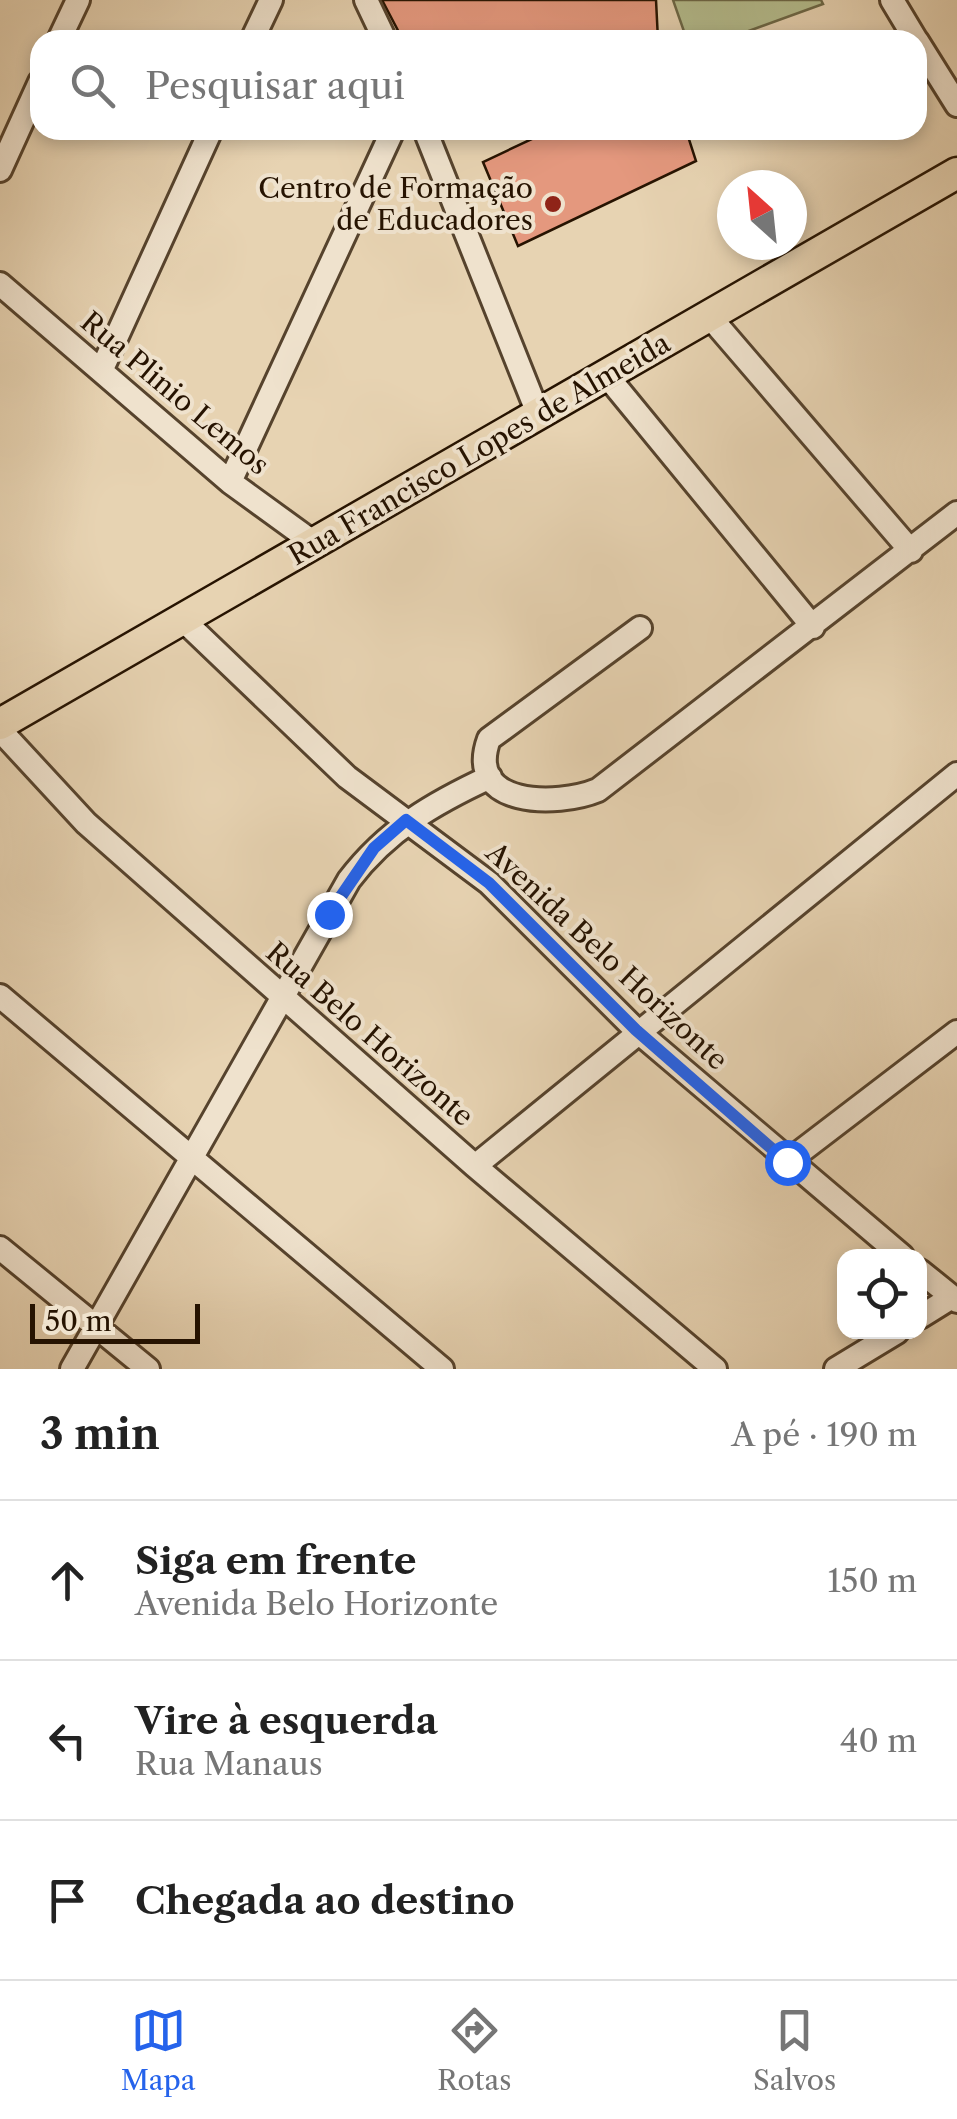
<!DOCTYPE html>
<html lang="pt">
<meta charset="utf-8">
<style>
:root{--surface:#fff;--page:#f2f2f2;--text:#222;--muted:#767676;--line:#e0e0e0;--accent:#2563eb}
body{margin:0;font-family:"Libre Caslon Text",serif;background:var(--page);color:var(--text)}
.controls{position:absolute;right:30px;bottom:30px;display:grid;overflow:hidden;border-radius:20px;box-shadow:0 5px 15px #0003}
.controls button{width:90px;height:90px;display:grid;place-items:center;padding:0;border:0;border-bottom:2px solid var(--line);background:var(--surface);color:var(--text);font:50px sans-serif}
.compass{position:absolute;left:717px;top:170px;width:90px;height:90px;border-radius:50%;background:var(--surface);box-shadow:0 5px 15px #0003;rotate:333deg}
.scale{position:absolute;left:30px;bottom:25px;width:170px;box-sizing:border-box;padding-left:10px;border:5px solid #261301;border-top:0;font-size:28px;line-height:35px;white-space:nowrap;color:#261301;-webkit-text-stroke:8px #efe2cd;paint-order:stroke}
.stop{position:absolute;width:30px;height:30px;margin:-22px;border:8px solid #2563eb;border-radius:50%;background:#fff}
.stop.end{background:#2563eb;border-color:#fff;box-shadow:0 2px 10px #0008}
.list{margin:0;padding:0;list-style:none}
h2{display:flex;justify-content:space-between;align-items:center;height:130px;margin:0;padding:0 40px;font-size:42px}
h2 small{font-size:32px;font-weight:400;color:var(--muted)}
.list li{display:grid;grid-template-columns:65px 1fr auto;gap:30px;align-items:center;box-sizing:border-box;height:160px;padding:0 40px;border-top:2px solid var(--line)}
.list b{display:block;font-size:38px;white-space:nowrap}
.list p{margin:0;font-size:32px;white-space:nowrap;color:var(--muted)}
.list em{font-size:32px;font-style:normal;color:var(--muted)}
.icon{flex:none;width:55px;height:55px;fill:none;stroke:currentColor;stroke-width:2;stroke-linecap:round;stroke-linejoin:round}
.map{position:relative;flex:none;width:957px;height:1369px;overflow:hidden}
.search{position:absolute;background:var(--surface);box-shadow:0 5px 15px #0003;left:30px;right:30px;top:30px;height:110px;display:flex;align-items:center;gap:25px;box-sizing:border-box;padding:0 35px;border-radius:30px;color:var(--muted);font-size:38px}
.sheet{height:610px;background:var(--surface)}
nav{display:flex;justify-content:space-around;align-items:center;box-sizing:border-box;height:140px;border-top:2px solid var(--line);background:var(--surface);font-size:28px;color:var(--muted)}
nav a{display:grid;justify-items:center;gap:5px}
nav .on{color:var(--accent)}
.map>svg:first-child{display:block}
.garden{fill:#b4bc8d;stroke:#6d6847;stroke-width:2.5}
.building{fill:#e4987e;stroke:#261301;stroke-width:2.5}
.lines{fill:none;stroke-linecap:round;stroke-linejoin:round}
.minor-casing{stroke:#56432d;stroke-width:28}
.major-casing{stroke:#261301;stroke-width:35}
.minor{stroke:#efe2cd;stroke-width:22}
.major{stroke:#e7d3b2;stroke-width:30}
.route{stroke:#2563eb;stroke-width:12}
.poi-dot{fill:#8f2418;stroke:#efe2cd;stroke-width:4}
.labels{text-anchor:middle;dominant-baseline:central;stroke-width:8;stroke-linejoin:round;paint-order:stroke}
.poi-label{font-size:28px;fill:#261301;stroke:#efe2cd;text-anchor:end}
.street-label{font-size:28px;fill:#261301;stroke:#efe2cd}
</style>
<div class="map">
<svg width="957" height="1369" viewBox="0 0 957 1369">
<rect width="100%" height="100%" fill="#e7d3b2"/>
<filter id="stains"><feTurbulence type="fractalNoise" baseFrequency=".002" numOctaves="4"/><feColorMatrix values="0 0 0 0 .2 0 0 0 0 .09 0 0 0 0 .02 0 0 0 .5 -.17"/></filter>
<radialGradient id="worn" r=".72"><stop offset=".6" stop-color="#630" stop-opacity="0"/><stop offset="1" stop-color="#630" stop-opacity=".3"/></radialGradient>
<path class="garden" d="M673,0h148l2,4 -99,36h-37z"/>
<path class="building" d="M382,0h274l2,40h-255z
M551,130h135l10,31 -178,85 -35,-84z"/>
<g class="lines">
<g class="minor-casing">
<path id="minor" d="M366,0l19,40
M892,0l24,40
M59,40l19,-40
M252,40l19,-40
M917,41l40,64
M425,130l114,286
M0,170l40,-88
M0,284l230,198 84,61
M710,317l201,234
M102,369l109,-239
M607,376l206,251
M230,482l163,-352
M182,619l165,158 142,106 147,147 266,226
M640,628l-151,111c-25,68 68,68 109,51l359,-277
M0,730l86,93 389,343 240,203
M0,996l442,373
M787,1162l170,-130
M475,1166l482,-392
M0,1248l148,121
M920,1271l37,30
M920,1317l32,-20
M72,1369l277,-489c38,-50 85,-77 141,-103
M836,1369l61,-37"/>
</g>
<g class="major-casing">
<path id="major" d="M0,724l957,-551"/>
</g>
<use href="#minor" class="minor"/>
<use href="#major" class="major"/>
</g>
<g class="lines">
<path class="route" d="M329,914l45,-66 32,-28 83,63 147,147 151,132"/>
</g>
<circle class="poi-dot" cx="553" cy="204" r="10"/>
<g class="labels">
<g class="poi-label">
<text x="533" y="188">Centro de Formação<tspan x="533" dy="32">de Educadores</tspan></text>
</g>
<g class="street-label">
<text transform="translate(175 393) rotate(40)">Rua Plinio Lemos</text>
<text transform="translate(479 449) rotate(-30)">Rua Francisco Lopes de Almeida</text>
<text transform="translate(607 956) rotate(43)">Avenida Belo Horizonte</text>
<text transform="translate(370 1034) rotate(41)">Rua Belo Horizonte</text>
</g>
</g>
<rect width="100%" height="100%" filter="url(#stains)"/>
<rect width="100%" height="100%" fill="url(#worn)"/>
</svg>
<div class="controls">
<button><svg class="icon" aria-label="locate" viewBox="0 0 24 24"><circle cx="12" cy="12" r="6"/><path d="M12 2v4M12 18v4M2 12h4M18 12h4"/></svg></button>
</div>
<svg class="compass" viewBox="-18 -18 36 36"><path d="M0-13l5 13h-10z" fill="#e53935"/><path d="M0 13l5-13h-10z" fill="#767676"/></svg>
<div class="scale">50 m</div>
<div class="stop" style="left:787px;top:1162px"></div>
<div class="stop end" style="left:329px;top:914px"></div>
<div class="search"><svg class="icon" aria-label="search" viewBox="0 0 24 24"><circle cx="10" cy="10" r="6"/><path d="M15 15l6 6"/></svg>Pesquisar aqui</div>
</div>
<section class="sheet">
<h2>3 min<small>A pé · 190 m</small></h2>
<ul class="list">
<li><svg class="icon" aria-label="ahead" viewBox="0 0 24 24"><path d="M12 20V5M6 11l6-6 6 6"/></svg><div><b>Siga em frente</b><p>Avenida Belo Horizonte</p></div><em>150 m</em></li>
<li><svg class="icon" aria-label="left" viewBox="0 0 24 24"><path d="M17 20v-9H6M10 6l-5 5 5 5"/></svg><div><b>Vire à esquerda</b><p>Rua Manaus</p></div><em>40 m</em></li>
<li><svg class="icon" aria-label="arrive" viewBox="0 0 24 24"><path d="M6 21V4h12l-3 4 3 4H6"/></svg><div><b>Chegada ao destino</b></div></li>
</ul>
</section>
<nav>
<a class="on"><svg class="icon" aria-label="map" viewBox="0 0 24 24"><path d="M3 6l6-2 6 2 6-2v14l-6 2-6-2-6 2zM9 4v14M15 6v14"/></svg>Mapa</a>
<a><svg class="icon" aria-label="directions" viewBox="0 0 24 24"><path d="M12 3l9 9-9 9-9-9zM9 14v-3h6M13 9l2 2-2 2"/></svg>Rotas</a>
<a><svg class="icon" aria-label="saved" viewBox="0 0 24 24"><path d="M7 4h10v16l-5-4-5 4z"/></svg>Salvos</a>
</nav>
